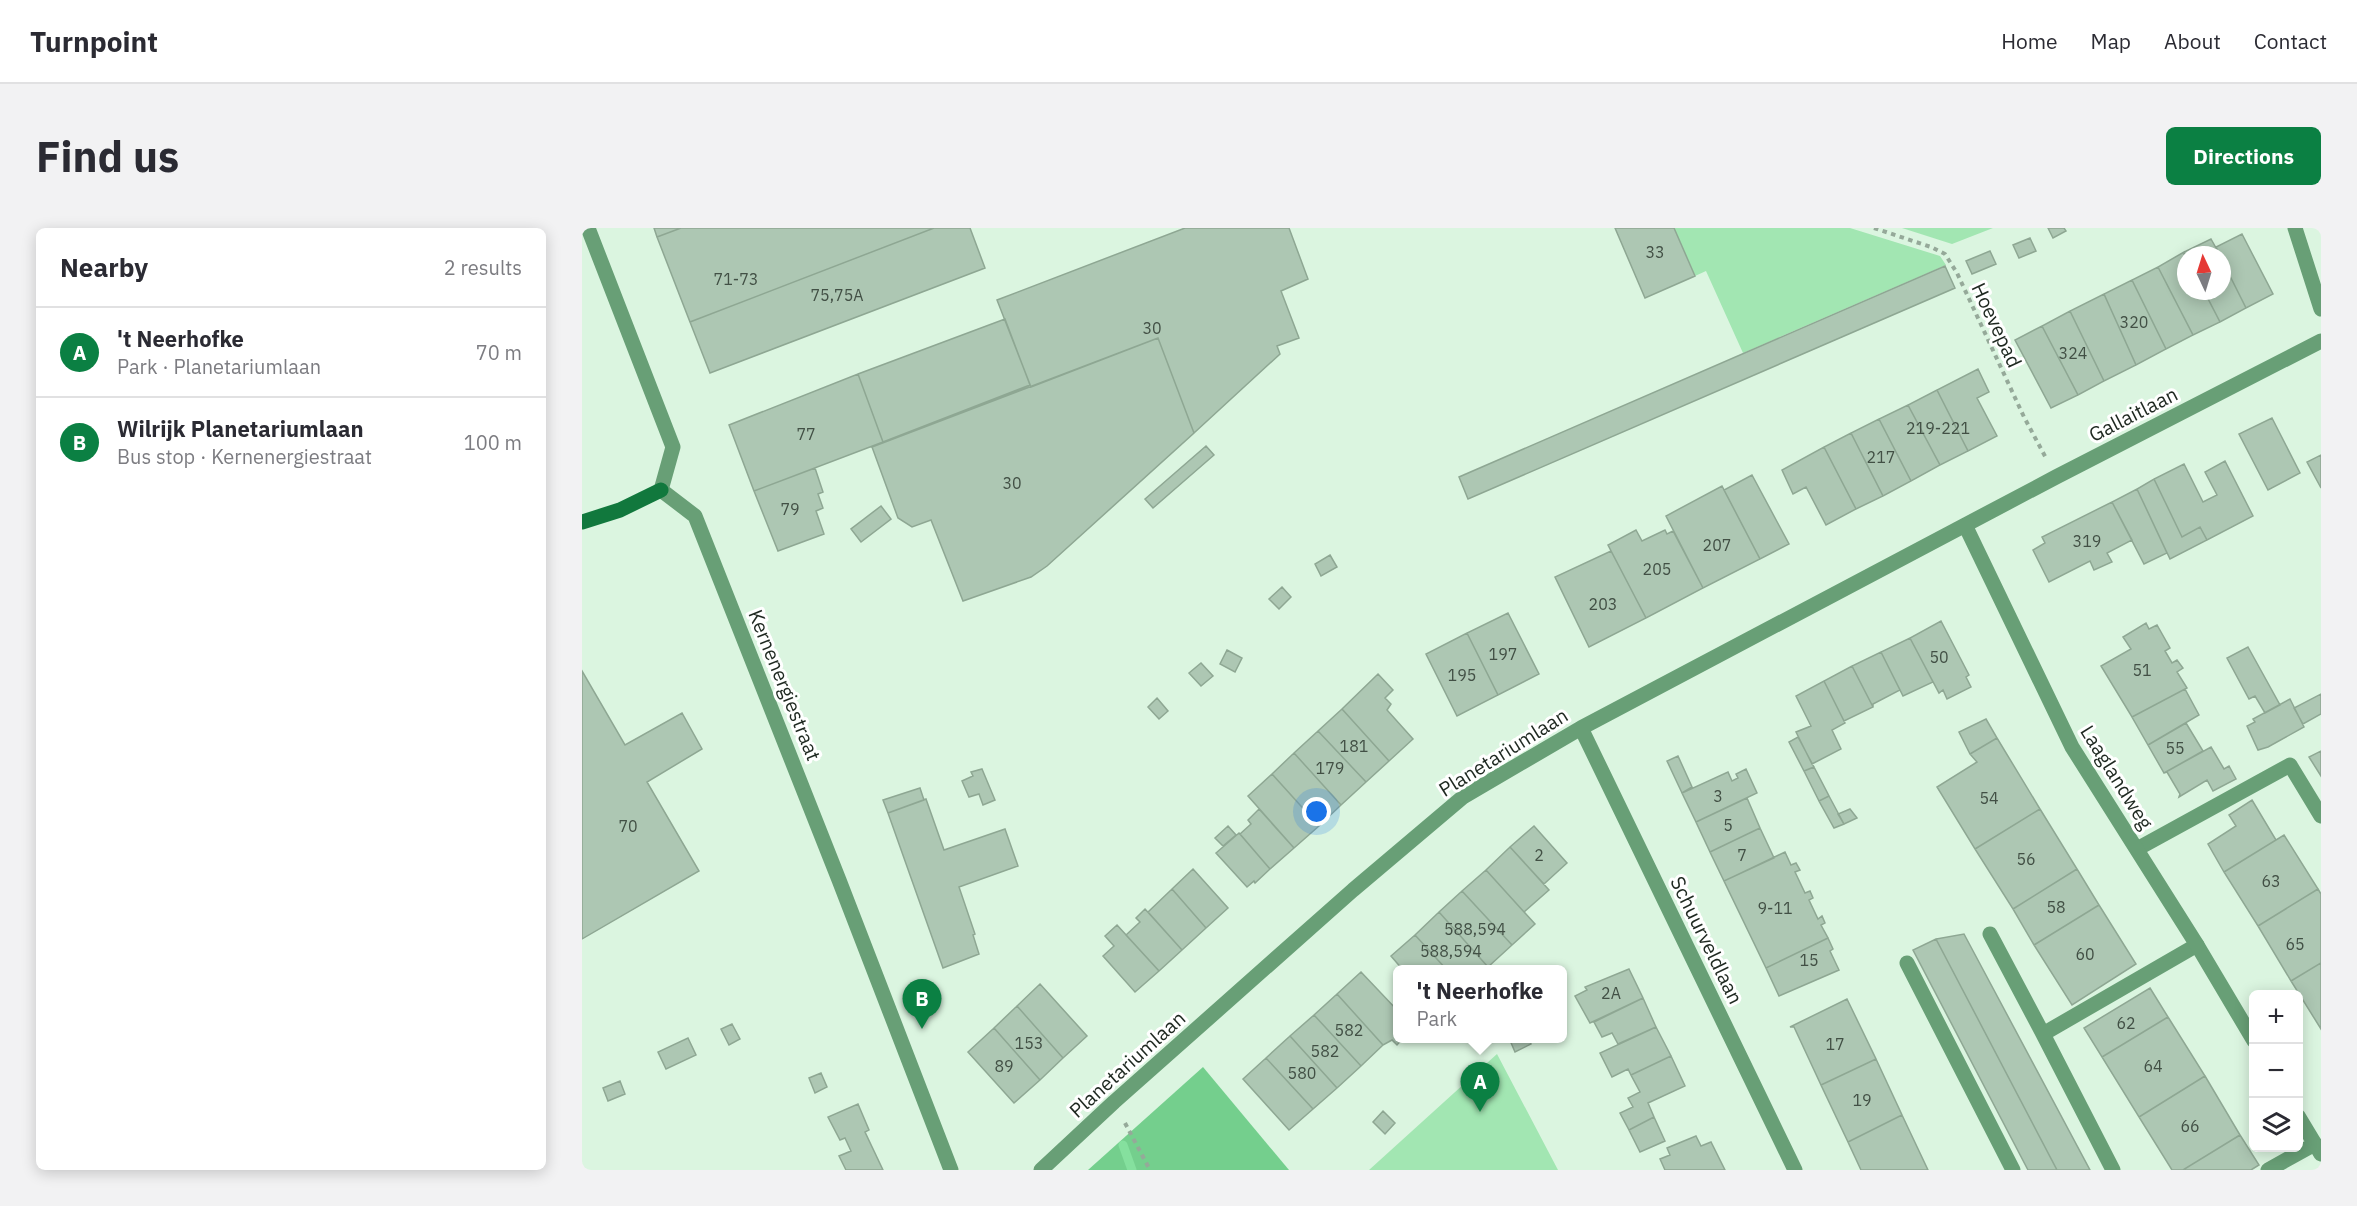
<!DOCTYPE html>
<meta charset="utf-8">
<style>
:root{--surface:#fff;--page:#f2f2f3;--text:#2b2b33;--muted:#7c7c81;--line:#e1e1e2;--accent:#0b8043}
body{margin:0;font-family:"IBM Plex Sans",sans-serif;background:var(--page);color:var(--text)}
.controls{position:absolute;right:18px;bottom:18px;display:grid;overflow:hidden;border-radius:9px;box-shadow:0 3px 15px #0003}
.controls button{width:54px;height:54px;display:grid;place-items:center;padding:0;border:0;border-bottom:2px solid var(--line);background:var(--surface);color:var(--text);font:30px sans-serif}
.compass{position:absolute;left:1595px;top:18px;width:54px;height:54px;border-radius:50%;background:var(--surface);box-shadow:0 3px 15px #0003;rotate:356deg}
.you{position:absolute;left:735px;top:584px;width:21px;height:21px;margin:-15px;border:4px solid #fff;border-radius:50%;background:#1a73e8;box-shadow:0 0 0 9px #1a73e833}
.badge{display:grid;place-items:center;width:39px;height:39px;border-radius:50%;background:var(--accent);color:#fff;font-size:20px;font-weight:700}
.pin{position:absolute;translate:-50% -50px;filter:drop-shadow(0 2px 3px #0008)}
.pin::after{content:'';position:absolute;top:32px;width:21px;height:18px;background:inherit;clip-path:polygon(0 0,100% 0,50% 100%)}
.popup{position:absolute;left:811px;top:737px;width:174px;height:78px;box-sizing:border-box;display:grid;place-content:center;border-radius:9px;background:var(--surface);filter:drop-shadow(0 2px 4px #0005);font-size:20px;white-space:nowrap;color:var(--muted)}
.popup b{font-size:22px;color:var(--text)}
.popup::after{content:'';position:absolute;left:50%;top:100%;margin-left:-12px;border:12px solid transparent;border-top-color:var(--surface)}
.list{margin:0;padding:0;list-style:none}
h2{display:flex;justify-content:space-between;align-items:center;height:78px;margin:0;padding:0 24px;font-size:26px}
h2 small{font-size:20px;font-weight:400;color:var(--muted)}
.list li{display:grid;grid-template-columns:39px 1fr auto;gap:18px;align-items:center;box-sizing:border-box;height:90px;padding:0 24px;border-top:2px solid var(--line)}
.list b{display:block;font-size:22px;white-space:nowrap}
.list p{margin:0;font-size:20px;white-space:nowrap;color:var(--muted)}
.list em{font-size:20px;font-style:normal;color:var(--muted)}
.icon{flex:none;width:33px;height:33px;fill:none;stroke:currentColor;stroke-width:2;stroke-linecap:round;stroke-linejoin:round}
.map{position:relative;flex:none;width:1739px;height:942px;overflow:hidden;border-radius:9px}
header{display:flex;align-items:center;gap:36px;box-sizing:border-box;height:84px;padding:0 30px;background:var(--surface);border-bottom:2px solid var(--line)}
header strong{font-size:28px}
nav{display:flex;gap:33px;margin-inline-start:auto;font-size:21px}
.intro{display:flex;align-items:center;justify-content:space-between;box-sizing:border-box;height:144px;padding:0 36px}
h1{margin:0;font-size:42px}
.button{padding:15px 27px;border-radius:9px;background:var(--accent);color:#fff;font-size:21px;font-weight:700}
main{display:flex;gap:36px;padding:0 36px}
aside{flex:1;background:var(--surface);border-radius:9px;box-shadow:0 3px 15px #0003}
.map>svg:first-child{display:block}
.green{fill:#a2e6b2}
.forest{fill:#74cf8d}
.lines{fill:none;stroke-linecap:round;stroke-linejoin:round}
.stream{stroke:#85e09e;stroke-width:9}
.building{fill:#adc7b3;stroke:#8ea793;stroke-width:1.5}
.path{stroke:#95a999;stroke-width:4;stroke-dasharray:4.5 4.5;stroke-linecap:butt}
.lane{stroke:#689f76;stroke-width:15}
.street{stroke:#689f76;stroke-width:15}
.secondary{stroke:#11783d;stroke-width:15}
.labels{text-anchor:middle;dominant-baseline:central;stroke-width:6;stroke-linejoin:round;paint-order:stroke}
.number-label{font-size:16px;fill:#425045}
.street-label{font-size:20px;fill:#1e2820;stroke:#fff}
</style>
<header>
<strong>Turnpoint</strong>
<nav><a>Home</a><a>Map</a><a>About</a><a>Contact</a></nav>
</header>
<div class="intro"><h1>Find us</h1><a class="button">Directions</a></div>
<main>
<aside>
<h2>Nearby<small>2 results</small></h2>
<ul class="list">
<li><span class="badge">A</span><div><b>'t Neerhofke</b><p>Park · Planetariumlaan</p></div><em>70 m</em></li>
<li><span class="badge">B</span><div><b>Wilrijk Planetariumlaan</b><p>Bus stop · Kernenergiestraat</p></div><em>100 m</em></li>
</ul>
</aside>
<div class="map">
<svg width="1739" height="942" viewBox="0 0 1739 942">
<rect width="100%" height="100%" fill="#dbf5e0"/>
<path class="green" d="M1092,0h176l90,28 6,9 -203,88 -37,-82 -11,5z
M1320,0h91l-41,16z
M915,826l61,116h-189z"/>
<path class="forest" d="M621,839l86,103h-201z"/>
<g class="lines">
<path class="stream" d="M541,917l9,25"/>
</g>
<path class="building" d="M72,0h27l-24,9z
M99,0h253l-244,94 -33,-85z
M352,0h36l15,40 -275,105 -20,-51z
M603,0h104l19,51 -27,12 18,47 -22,8 3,8 -86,79 -36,-95 -127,49 -34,-87z
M1033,0h59l21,48 -50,22z
M1466,0h16l2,3 -13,7z
M1660,6l31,60 -27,14 -24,-48v-5h-2l-4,-8z
M1448,10l6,13 -17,7 -6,-13z
M1629,11l9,16 -34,1 -2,-4z
M1408,23l6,13 -24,10 -6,-13z
M1602,24l2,39h18l16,31 -27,13 -35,-68z
M1640,32l24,48 -26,14 -16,-31h18z
M1363,38l10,22 -487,211 -9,-22z
M1576,39l35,68 -27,14 -34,-69z
M1550,52l34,69 -30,16 -32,-71z
M1522,66l32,71 -32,16 -34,-70z
M1488,83l34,70 -26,14 -36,-69z
M423,91l25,66 -147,57 -25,-68z
M1460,98l36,69 -27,13 -36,-68z
M576,110l36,95 -147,133 -16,11 -68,24 -32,-81 -19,7 -14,-9 -26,-71z
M1396,141l11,23 -12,6 20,38 -29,15 -31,-61z
M276,146l25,68 -129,49 -25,-66z
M1355,162l31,61 -28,14 -32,-60z
M1326,177l32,60 -29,16 -32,-62z
M1690,190l28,55 -32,17 -29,-56z
M1297,191l32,62 -28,15 -32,-63z
M1269,205l32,63 -27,13 -32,-62z
M624,218l8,9 -61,53 -8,-9z
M1242,219l32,62 -30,16 -20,-38 -13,7 -11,-24z
M1739,227v33l-14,-26z
M1643,233l28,55 -46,24 -7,-13 -18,10 -28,-58 30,-15 19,38 14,-7 -12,-23z
M233,240l8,24 -5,2 5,14 -7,3 8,23 -46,17 -24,-60z
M1170,247l37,69 -29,15 -36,-69z
M1572,251l28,58 18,-10 7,13 -37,19 -33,-70z
M1140,258l38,73 -57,29 -37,-72z
M1555,261l30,64 -23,11 -32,-62z
M1530,274l20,38 -25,13 5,9 -18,8 -4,-9 -41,21 -16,-32 12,-7 -3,-6z
M299,278l10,13 -30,23 -10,-13z
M1054,302l6,11 23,-11 2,4 6,-3 30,57 -57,30 -38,-73z
M1029,323l35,67 -57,29 -34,-70z
M748,327l7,12 -16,9 -6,-12z
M700,359l9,10 -12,12 -10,-10z
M926,385l31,61 -41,21 -31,-62z
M1359,393l28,54 -3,2 5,10 -24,12 -4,-9 -4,3 -29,-55z
M1564,395l3,6 8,-4 13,23 -5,3 7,12 5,-3 6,8 -6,4 10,16 -55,29 -31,-51 30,-17 -8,-12z
M885,405l31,62 -41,21 -31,-62z
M1328,410l23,44 -30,14 -22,-44z
M1666,419l32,58 -15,8 -10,-17 -6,3 -22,-41z
M645,422l15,8 -7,14 -15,-8z
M1299,424l19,38 -27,14v3l-21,-41z
M619,435l12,13 -12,10 -12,-13z
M1270,438l21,41 -29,14 -20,-40z
M0,443l43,74 57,-32 20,36 -55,33 52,89 -117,68z
M796,446l15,16 -8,8 6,6 -4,6 26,29 -24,22 -47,-52z
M1242,453l21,42 -13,7 9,19 -29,15 -16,-32 15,-6 -15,-30z
M1603,461l14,26 -51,30 -16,-28z
M1739,466v20l-18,10 -9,-16z
M575,470l11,13 -9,8 -11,-12z
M1708,471l14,28 -36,20 -10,3 -11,-24 8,-4 -2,-3z
M760,481l47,52 -23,21 -48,-51z
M1404,491l11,19 -27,16 -11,-22z
M1604,495l17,28 -39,22 -16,-28z
M736,503l48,51 -25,23 -47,-52z
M1216,509l16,30 -10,4 -15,-29z
M1415,510l43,71 -65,40 -38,-62 40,-25 -7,-8z
M1629,519l13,22 5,-3 7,13 -23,12 -6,-11 -28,17 1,-3 -13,-22 -3,1z
M1739,523v25l-12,-19z
M712,525l47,52 -22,21 -47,-52z
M1096,528l14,31 -10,6 -15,-32z
M1232,539l15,29 -10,5 -15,-30z
M400,541l13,31 -12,5 -4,-11 -10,3 -7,-16 11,-5 -2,-4z
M1164,541l11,24 -61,29 -14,-29 46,-21 4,9 6,-3 -2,-4z
M690,546l47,52 -25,22 -46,-52z
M338,560l4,12 -36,13 -5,-13z
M1247,568l15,28 -10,4 -15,-27z
M1165,570l13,30 -50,24 -14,-30z
M344,571l18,51 61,-21 13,37 -59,21 16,47 -2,1 6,19 -36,14 -55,-155z
M1670,572l24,40 -52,32 -16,-28 28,-18 -7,-11z
M677,581l35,39 -24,21 -30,-35 11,-10 -3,-4z
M1268,581l7,9 -13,6 -6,-10z
M1458,581l37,60 -64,40 -38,-60z
M646,598l8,9 -13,11 -8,-8z
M952,598l33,37 -23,21 -34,-37z
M1178,600l14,30 -50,23 -14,-29z
M657,605l31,36 -15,14 -1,-2 -7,6 -31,-34z
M1702,607l34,54 -60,37 -34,-54z
M928,619l39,43 -25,22 -38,-42z
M1203,624l6,13 5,-2 4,7 -5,2 10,21 5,-2 3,7 -4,2 9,19 4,-3 3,7 -4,2 7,13 -62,30 -42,-87z
M611,641l35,39 -22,20 -34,-39z
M1495,641l22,36 -65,40 -21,-36z
M904,642l49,54 -23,21 -50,-54z
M590,661l34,39 -24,22 -34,-38z
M1736,661l3,5v69l-30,18 -33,-55z
M880,663l50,54 -24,22 -49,-55z
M1517,677l37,59 -64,41 -38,-60z
M563,681l37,41 -23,21 -33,-36 14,-13 -4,-4z
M857,684l49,55 -3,3h-38l-32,-35z
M535,697l42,46 -24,21 -32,-36 11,-10 -9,-10z
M1382,706l126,236h-33l-121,-231z
M833,707l32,35h-44l-12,-14z
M1246,710l5,11 -3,2 9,19 -60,26 -13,-28z
M1354,711l121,231h-29l-115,-220z
M1739,735v66l-30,-48z
M1047,741l14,29 -53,25 -15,-27 12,-6 -2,-3z
M779,744l37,39v27h5l-6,7 -5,-5 -9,5 -46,-51z
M458,756l47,52 -24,22 -46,-52z
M1568,760l18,29 -66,40 -18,-29z
M755,766l46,51 -22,21 -47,-51z
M1061,770l13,29 -38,17 -6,-11 -10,4 -8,-15z
M1265,771l29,60 -55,26 -27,-58h-4z
M435,778l46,52 -23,22 -46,-52z
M732,787l47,51 -24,22 -47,-52z
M1586,789l37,59 -66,41 -37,-60z
M150,796l8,15 -11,6 -8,-16z
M1074,799l15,29 -40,19 -3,-6 -16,8 -12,-24z
M412,800l46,52 -26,23 -46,-51z
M708,808l47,52 -24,21 -47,-51z
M106,810l8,17 -30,14 -8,-17z
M927,810h19l3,6 -16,8z
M1089,828l14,30 -37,17 6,14 -25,13 -9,-17 13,-6 -5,-9 12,-6 -9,-17z
M684,830l47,51 -24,21 -46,-51z
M1294,831l26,56 -54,27 -27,-57z
M239,845l6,14 -12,6 -6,-15z
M1623,848l35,59 -57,35h-11l-33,-53z
M38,853l5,13 -17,7 -5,-13z
M276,876l11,26 -4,2 18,38h-37l-7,-14 12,-5 -6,-13 -5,2 -12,-23z
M801,883l12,12 -10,11 -12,-12z
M1320,887l26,55h-67l-13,-28z
M1072,889l11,24 -25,11 -11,-22z
M1658,907l19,30 -8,5h-68z
M1114,908l5,10 10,-4 14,28h-60l-5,-11 10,-4 -3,-7z"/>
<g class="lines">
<path class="path" d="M1292,0l57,19 14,7 12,19 67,144 22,41
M543,895l25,47"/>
<path class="lane" d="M1555,621l153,-84 31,51
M1408,706l53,100 154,-89
M1325,735l106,207
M1461,806l70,136
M1686,942l47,-26"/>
<path class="street" d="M6,0l85,219 -12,43 34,26 144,364 112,290
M1713,0l26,81
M1383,297l107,222 125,198 57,96
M999,500l214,442
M1716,888l23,38
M459,942l73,-68 239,-212 110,-93 118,-69 475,-251 265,-136"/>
<path class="secondary" d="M0,294l38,-12 41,-20"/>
</g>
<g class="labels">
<g class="number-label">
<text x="1073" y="24">33</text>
<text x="154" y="51">71-73</text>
<text x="255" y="67">75,75A</text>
<text x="1552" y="94">320</text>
<text x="570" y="100">30</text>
<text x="1491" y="125">324</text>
<text x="1356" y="200">219-221</text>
<text x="224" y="206">77</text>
<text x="1299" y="229">217</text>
<text x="430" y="255">30</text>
<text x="208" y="281">79</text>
<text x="1505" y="313">319</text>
<text x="1135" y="317">207</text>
<text x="1075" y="341">205</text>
<text x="1021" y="376">203</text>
<text x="921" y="426">197</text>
<text x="1357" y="429">50</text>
<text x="1560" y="442">51</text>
<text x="880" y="447">195</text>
<text x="772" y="518">181</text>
<text x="1593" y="520">55</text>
<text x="748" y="540">179</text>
<text x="1136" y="568">3</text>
<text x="1407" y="570">54</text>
<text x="1146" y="597">5</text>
<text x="46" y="598">70</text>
<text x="957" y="627">2</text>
<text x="1160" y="627">7</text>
<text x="1444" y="631">56</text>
<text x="1689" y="653">63</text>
<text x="1474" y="679">58</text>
<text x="1193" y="680">9-11</text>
<text x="893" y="701">588,594</text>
<text x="1713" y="716">65</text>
<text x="869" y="723">588,594</text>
<text x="1503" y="726">60</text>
<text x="1227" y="732">15</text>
<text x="1029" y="765">2A</text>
<text x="1544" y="795">62</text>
<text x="767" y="802">582</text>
<text x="447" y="815">153</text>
<text x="1253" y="816">17</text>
<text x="743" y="823">582</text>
<text x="422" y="838">89</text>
<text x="1571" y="838">64</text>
<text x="720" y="845">580</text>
<text x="1280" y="872">19</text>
<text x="1608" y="898">66</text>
</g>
<g class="street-label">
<text transform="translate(1415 97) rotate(65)">Hoevepad</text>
<text transform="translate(1551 186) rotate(-27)">Gallaitlaan</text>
<text transform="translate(203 457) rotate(68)">Kernenergiestraat</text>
<text transform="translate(921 524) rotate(-32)">Planetariumlaan</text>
<text transform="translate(1535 549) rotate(58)">Laaglandweg</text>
<text transform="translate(1125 712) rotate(64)">Schuurveldlaan</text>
<text transform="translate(545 836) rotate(-42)">Planetariumlaan</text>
</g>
</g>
</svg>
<div class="controls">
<button>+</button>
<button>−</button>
<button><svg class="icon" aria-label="layers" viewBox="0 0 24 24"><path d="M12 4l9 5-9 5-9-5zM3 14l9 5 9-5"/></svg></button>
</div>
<svg class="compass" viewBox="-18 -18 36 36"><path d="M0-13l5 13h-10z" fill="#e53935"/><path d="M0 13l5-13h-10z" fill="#7c7c81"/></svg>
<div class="you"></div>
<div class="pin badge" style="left:898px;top:884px">A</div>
<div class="popup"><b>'t Neerhofke</b>Park</div>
<div class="pin badge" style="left:340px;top:801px">B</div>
</div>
</main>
